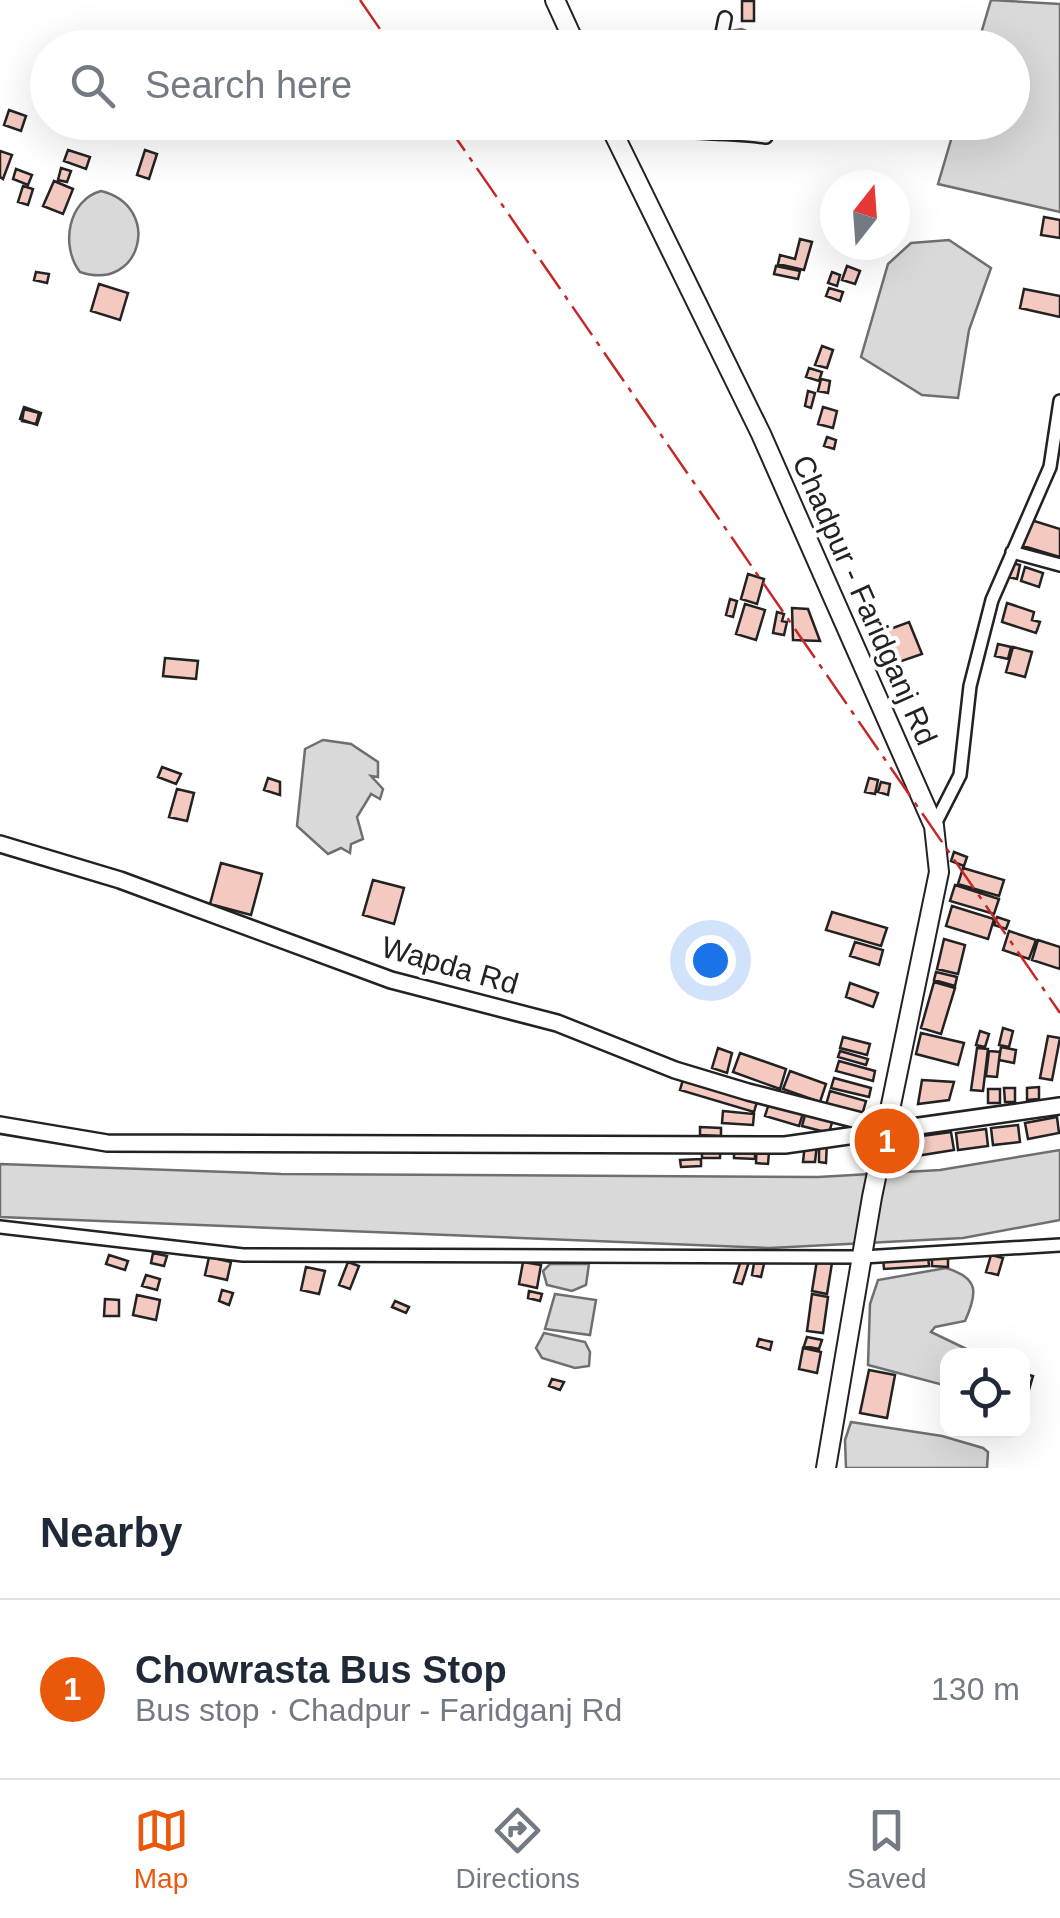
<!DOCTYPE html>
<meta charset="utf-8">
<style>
:root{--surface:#fff;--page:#f6f6f7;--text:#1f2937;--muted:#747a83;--line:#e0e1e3;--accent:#ea580c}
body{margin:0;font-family:Arial,sans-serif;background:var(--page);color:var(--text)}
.controls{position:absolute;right:30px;bottom:30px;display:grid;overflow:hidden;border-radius:20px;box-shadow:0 10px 40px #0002}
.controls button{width:90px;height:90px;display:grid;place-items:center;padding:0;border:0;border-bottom:2px solid var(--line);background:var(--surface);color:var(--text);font:50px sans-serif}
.compass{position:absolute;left:820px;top:170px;width:90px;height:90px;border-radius:50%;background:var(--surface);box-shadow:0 10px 40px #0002;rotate:17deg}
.you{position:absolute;left:710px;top:960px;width:35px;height:35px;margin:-25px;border:8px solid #fff;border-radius:50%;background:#1a73e8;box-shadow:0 0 0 15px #1a73e833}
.badge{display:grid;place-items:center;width:65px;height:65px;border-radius:50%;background:var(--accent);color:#fff;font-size:32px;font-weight:700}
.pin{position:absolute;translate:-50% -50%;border:5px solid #fff;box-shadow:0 2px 10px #0006}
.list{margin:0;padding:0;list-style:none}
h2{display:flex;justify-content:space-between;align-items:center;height:130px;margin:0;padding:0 40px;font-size:42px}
h2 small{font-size:32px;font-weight:400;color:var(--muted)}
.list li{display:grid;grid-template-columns:65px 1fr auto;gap:30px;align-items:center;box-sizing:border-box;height:180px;padding:0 40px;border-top:2px solid var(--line)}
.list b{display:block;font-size:38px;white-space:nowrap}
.list p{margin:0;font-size:32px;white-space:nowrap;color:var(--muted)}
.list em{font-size:32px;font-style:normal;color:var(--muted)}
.icon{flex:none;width:55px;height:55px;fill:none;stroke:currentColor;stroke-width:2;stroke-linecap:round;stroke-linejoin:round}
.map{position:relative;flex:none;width:1060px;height:1468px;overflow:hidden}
.search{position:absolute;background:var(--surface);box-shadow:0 10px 40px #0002;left:30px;right:30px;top:30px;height:110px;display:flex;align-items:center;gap:25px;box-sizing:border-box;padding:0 35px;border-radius:55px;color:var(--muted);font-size:38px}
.sheet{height:310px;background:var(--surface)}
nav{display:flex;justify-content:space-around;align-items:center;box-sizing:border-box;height:140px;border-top:2px solid var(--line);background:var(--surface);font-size:28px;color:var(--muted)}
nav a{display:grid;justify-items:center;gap:5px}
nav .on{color:var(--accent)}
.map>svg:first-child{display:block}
.water{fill:#d9d9d9;stroke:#6f6f6f;stroke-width:2.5}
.building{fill:#f3c9c0;stroke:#222;stroke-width:2.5}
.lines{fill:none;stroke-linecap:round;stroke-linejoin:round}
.minor-casing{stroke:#222;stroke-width:16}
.secondary-casing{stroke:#222;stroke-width:20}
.primary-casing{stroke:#222;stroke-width:22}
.minor{stroke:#fff;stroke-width:11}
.secondary{stroke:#fff;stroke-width:15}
.primary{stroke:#fff;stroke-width:18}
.power{stroke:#c62828;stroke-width:2.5;stroke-dasharray:35 8 5 8;stroke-linecap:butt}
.labels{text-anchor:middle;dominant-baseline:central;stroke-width:8;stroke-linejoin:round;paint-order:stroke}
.street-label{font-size:30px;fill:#222;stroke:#fff}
</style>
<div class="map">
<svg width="1060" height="1468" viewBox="0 0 1060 1468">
<rect width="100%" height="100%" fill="#fff"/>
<path class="water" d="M991,0l69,4v208l-122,-28 18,-61 56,-1v-74l-35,-1z
M741,29l21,8 3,10h-35l1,-16z
M101,191c62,15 41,102 -21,81 -20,-26 -12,-72 21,-81z
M949,240l42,28 -22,62 -11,68 -36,-3 -61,-38 27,-93 23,-21z
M323,740l28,4 27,18v15l-7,-1 12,13 -3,10 -9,-5 -14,23 6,22 -12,5 -1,9 -9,-5 -13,6 -31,-28 8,-77z
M1060,1150v70l-97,18 -193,10 -770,-31v-53l281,10 537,3 122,-7z
M550,1264h39l-3,21 -14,6 -25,-6 -4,-14z
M946,1268c33,10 32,24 19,53l-30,6 -4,5 48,23 -31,1 -1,30 -79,-21 2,-61 8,-24z
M555,1294l41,6 -6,35 -45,-6z
M544,1333l41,9 5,10 -1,14 -14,2 -33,-10 -6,-10z
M851,1422l91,14 41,12 5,4 -1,16h-141l-1,-28z"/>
<path class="building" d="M742,1h12v20h-12z
M9,110l17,6 -5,15 -17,-6z
M68,150l22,7 -4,12 -22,-8z
M145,150l12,4 -8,25 -12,-4z
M0,151l12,4 -9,24 -3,-2z
M61,168l10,3 -4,11 -9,-2z
M16,169l16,6 -4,10 -15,-6z
M54,181l19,8 -10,25 -20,-8z
M23,186l10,3 -5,16 -10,-3z
M1044,217l16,3v18l-19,-3z
M800,239l12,3 -8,28 -26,-6 2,-9 15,4z
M776,266l24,5 -2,8 -24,-5z
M847,266l13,5 -5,13 -13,-4z
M36,272l13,2 -2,9 -13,-3z
M832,272l8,3 -3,11 -9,-3z
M99,284l29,9 -8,27 -29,-9z
M829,288l14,4 -3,9 -14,-5z
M1024,289l36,7v21l-40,-9z
M822,346l11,4 -6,18 -12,-3z
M809,368l13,4 -3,9 -13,-4z
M821,379l9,2 -2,12 -10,-2z
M808,391l7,2 -4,15 -6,-2z
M24,407l17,6 -4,12 -17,-6z
M823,407l14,4 -4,17 -15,-4z
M24,409l15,4 -3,11 -14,-3z
M827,437l9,3 -2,9 -10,-3z
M1031,520l29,9v28l-37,-11z
M1012,563l8,2 -3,14 -9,-2z
M1025,567l18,6 -4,14 -18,-6z
M748,574l16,5 -7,25 -16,-5z
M730,599l7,2 -4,16 -7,-2z
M1007,603l27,9 -2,8 8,2 -4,11 -34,-11z
M745,604l20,6 -9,30 -20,-6z
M792,608l16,1 12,32 -27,-1z
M777,612l7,2 -2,7 5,1 -3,13 -11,-2z
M909,622l13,32 -29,10 -11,-32z
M998,644l13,3 -3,12 -13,-3z
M1013,647l19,5 -7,25 -19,-5z
M165,658l33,3 -2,18 -33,-3z
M162,767l19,7 -5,10 -18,-7z
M268,778l12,4v13l-16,-5z
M869,778l9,2 -3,14 -10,-2z
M881,782l9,2 -2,11 -10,-3z
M177,789l17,4 -7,28 -18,-4z
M954,852l13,5 -3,9 -13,-5z
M221,863l41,11 -11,41 -41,-11z
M963,868l41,12 -5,16 -41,-12z
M373,880l31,8 -10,36 -31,-9z
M955,885l44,14 -5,15 -44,-13z
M952,906l42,13 -6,20 -42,-13z
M832,912l55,16 -6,18 -55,-16z
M997,917l12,4 -3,8 -12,-4z
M1009,931l27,9 -7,19 -26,-9z
M944,939l21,6 -7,29 -21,-5z
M1038,940l22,7v22l-28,-9z
M855,942l28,8 -4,15 -29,-9z
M936,972l21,5 -2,9 -21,-6z
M934,982l21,6 -14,46 -20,-6z
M850,983l28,10 -5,14 -27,-10z
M1003,1028l10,3 -4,16 -10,-2z
M980,1031l9,3 -4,13 -9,-2z
M921,1033l43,10 -6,22 -42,-11z
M1048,1036l12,2 -8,42 -12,-2z
M843,1037l27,7 -3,11 -27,-7z
M1001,1047l15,3 -2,13 -15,-3z
M718,1048l14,5 -5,20 -15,-5z
M977,1048l11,1 -5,42 -12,-1z
M840,1051l28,8 -2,6 -28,-8z
M989,1051l11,1 -3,25 -11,-1z
M740,1053l46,16 -6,20 -47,-17z
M839,1061l36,10 -2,10 -37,-10z
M790,1071l36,13 -6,18 -37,-13z
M684,1076l74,22 -4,14 -74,-22z
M834,1078l37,10 -2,9 -38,-9z
M922,1080l32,2 -5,18 -31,4z
M1039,1087v12l-12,1v-12z
M1004,1088h11v14h-10z
M988,1089h12v14h-12z
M830,1091l36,10 -4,14 -36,-10z
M770,1100l34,10 -5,16 -34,-10z
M723,1111l31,3 -1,11 -31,-2z
M806,1112l27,7 -4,14 -27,-7z
M1057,1117l2,16 -31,6 -3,-16z
M1018,1125l2,17 -27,3 -2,-17z
M700,1127l21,1v8l-21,-1z
M986,1129l2,17 -30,4 -2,-17z
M951,1132l3,18 -44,7 -3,-19z
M702,1137l19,1 -1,20h-18z
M734,1140h21v19l-21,-1z
M757,1140l13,1 -2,23 -12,-1z
M819,1141h8l-1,22 -7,-1z
M805,1143l12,1 -2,18h-12z
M701,1159v7l-20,1 -1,-7z
M888,1160l14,3 -2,9 -14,-4z
M153,1253l14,3 -3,10 -13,-3z
M109,1255l19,6 -3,9 -19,-6z
M932,1255l16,1v11l-16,-1z
M991,1255l12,3 -5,17 -12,-3z
M928,1256l1,10 -45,3 -1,-11z
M209,1257l22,5 -4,18 -22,-5z
M741,1260l8,2 -7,22 -8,-2z
M817,1260l15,3 -5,31 -15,-3z
M348,1262l11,4 -9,23 -11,-4z
M523,1262l18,3 -4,23 -18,-4z
M754,1263l10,1 -3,13 -9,-2z
M306,1267l19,4 -6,23 -18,-4z
M146,1275l14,4 -3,11 -15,-4z
M222,1290l11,3 -4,12 -10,-4z
M529,1291l13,3 -2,7 -12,-3z
M812,1294l16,3 -5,36 -16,-2z
M137,1295l23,5 -4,20 -23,-5z
M105,1299l14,1v16h-15z
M395,1301l14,6 -3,6 -14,-6z
M807,1337l15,3 -3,9 -15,-3z
M759,1339l13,3 -2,8 -13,-4z
M803,1348l18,4 -4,21 -18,-4z
M869,1370l26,5 -8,43 -27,-5z
M1022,1373l11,3 -5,17 -6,-1z
M552,1379l12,3 -4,8 -11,-4z"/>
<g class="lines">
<g class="minor-casing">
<path id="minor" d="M719,48l6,-30
M623,122c42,14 96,8 143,15
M1012,552l48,13
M934,826l26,-51 10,-89 22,-86 58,-133 10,-66
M0,1227l243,28 620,2 197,-12"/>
</g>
<g class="secondary-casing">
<path id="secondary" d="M0,844l120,36 271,100 166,43 118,47 73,22 133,34
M0,1125l107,18 678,2 275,-39"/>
</g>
<g class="primary-casing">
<path id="primary" d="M555,0l22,48
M608,122l153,312 173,392 5,46 -67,325 -46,271"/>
</g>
<use href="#minor" class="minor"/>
<use href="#secondary" class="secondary"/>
<use href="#primary" class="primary"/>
<path class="power" d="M360,0l33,48
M445,122l615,891"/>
</g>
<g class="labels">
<g class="street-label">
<text transform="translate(865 600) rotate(66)">Chadpur - Faridganj Rd</text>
<text transform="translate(450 965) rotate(16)">Wapda Rd</text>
</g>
</g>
</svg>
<div class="controls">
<button><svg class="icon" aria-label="locate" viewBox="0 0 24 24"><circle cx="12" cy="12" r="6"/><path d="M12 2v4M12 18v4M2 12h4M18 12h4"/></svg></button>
</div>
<svg class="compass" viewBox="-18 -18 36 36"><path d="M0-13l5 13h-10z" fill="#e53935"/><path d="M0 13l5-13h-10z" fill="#747a83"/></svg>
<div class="you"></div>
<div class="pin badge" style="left:887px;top:1141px">1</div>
<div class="search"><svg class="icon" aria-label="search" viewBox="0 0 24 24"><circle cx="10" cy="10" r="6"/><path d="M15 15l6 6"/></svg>Search here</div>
</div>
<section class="sheet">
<h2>Nearby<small></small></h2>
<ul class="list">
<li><span class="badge">1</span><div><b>Chowrasta Bus Stop</b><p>Bus stop · Chadpur - Faridganj Rd</p></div><em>130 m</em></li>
</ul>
</section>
<nav>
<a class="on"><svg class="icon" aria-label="map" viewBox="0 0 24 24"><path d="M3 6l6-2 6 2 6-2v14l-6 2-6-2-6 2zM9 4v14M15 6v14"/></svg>Map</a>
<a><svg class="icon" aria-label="directions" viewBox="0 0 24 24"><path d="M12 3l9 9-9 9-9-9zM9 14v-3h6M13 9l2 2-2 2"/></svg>Directions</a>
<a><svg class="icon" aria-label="saved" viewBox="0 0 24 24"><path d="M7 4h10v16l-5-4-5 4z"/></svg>Saved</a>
</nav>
